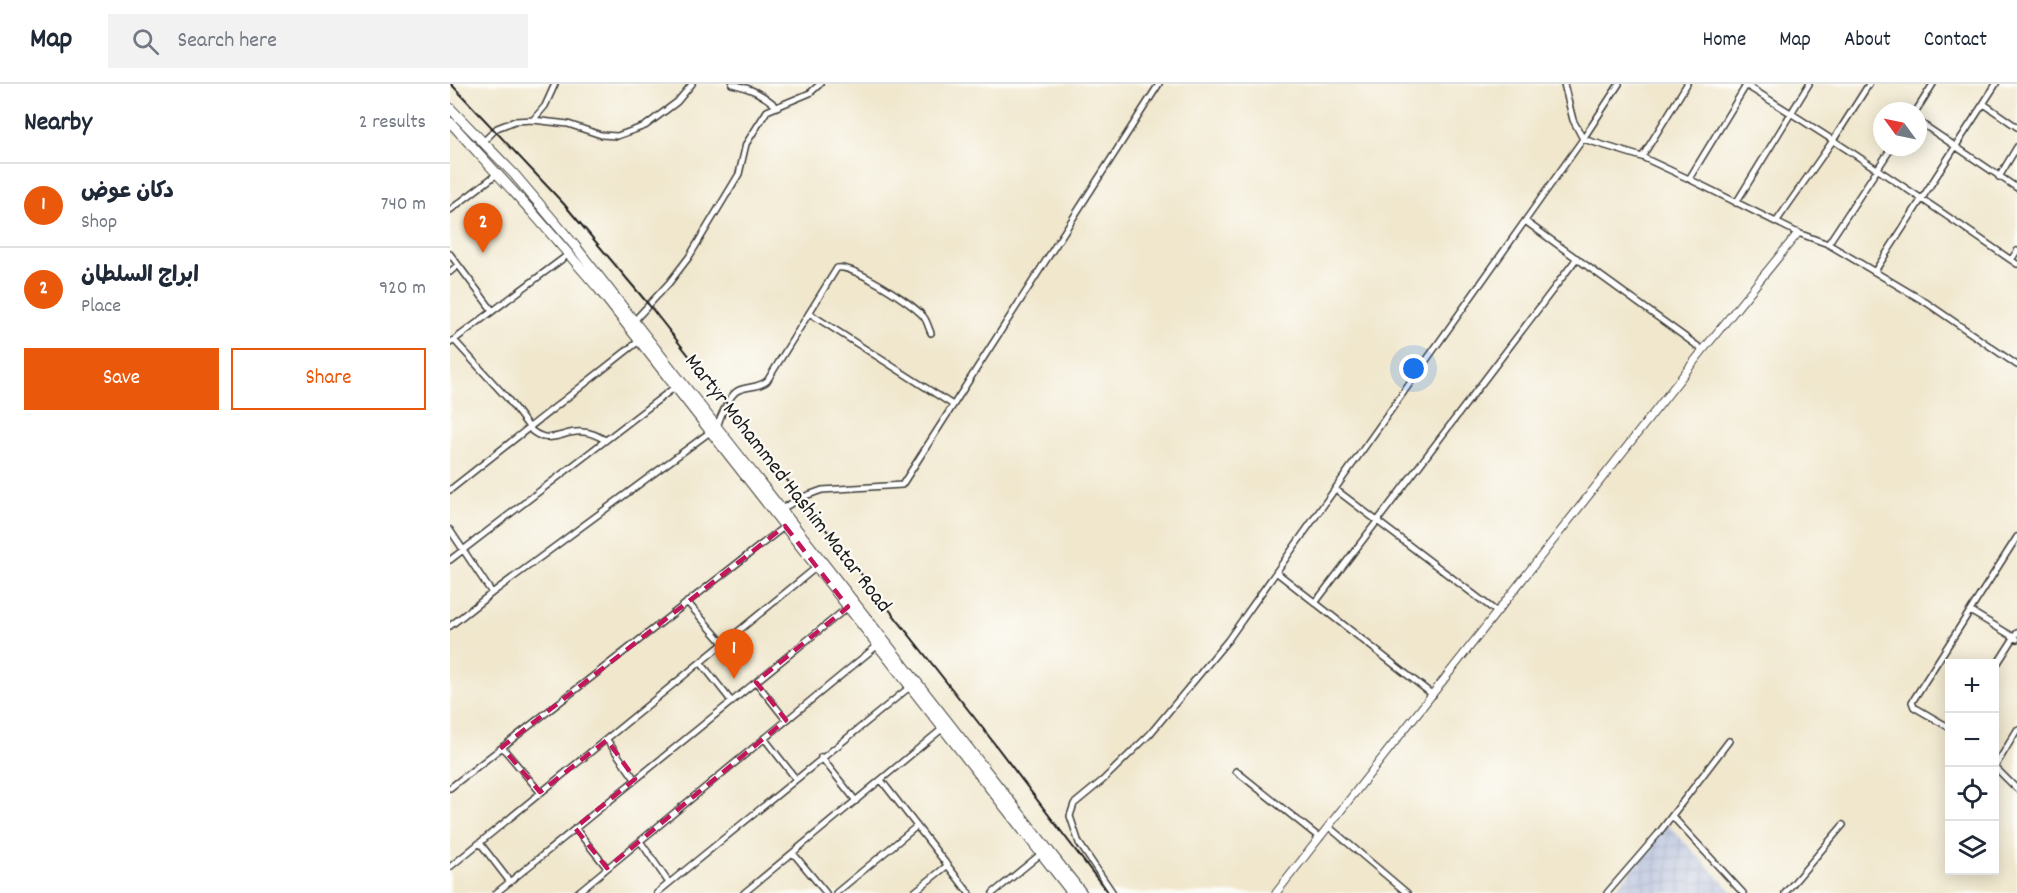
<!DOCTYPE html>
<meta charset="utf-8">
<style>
:root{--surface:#fff;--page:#f2f2f3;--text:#1f2937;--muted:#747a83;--line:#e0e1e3;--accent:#ea580c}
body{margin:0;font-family:Dekko,"Playpen Sans Arabic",sans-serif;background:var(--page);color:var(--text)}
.controls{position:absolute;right:18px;bottom:18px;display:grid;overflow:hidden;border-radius:0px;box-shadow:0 3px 15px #0003}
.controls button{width:54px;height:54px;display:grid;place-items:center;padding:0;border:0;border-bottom:2px solid var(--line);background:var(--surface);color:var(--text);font:30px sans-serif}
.compass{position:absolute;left:1423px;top:18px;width:54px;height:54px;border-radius:50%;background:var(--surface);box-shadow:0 3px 15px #0003;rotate:303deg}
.you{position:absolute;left:964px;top:285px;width:21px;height:21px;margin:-15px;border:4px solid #fff;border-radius:50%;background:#1a73e8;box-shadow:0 0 0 9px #1a73e833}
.badge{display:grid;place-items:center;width:39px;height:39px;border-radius:50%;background:var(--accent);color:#fff;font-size:20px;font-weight:700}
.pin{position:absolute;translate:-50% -50px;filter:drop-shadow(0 2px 3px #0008)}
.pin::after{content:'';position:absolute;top:32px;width:21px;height:18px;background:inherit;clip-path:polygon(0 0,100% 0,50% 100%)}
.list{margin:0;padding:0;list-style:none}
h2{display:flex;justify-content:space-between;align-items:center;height:78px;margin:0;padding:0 24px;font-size:26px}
h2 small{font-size:20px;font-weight:400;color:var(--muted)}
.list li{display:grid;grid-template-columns:39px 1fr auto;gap:18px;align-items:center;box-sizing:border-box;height:84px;padding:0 24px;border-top:2px solid var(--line)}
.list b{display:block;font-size:22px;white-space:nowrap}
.list p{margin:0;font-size:20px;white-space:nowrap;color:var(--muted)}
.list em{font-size:20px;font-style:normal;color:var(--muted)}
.actions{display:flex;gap:12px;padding:18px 24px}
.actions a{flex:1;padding:14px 0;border:2px solid var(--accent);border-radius:0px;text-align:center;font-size:21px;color:var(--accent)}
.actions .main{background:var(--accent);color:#fff}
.icon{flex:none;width:33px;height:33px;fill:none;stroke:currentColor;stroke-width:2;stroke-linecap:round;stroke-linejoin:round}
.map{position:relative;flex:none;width:1567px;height:809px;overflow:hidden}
header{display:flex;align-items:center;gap:36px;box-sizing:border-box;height:84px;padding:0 30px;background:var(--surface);border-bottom:2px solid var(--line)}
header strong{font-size:28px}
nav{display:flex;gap:33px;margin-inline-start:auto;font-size:21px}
.search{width:420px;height:54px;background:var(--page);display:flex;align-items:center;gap:15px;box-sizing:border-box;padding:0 21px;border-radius:0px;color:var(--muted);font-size:22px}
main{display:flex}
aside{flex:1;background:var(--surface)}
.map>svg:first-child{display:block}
.industrial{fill:url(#industrial-grid)}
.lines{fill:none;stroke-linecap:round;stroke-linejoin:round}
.minor-casing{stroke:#3c3a37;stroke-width:8}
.tertiary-casing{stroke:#3c3a37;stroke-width:9}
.primary-casing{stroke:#3c3a37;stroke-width:11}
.minor{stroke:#fff;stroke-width:5}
.tertiary{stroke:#fff;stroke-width:7}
.primary{stroke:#fff;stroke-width:9}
.rail{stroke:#1c1c1c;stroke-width:2}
.marked{fill:none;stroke:#c2185b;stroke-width:4.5;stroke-dasharray:12 8;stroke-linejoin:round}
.labels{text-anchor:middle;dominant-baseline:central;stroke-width:4.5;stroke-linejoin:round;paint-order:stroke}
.street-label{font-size:22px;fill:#1c1c1c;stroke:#fdfcf7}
</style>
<header>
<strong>Map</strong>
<div class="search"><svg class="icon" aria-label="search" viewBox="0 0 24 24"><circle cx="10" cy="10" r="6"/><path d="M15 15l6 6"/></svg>Search here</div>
<nav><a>Home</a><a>Map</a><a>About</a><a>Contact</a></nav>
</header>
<main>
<aside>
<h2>Nearby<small>2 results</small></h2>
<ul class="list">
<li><span class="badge">1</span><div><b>دكان عوض</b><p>Shop</p></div><em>740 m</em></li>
<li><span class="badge">2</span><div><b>ابراج السلطان</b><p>Place</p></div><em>920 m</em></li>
</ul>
<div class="actions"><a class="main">Save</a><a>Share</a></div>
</aside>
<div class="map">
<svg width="1567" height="809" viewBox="0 0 1567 809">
<defs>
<pattern id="industrial-grid" width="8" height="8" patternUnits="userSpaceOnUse" patternTransform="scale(1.5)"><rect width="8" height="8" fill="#bac4de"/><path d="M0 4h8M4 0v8" fill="none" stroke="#9fa8be"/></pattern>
</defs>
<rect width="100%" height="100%" fill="#fdfcf7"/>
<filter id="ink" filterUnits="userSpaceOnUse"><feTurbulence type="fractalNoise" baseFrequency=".0167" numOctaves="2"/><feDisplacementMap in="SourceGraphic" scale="12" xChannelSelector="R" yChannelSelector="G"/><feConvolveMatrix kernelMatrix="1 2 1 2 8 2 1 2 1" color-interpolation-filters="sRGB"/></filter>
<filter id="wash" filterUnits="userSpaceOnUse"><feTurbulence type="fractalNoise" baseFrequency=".008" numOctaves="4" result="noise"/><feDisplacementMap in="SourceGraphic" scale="24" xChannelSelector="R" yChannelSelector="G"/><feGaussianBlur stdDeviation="1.35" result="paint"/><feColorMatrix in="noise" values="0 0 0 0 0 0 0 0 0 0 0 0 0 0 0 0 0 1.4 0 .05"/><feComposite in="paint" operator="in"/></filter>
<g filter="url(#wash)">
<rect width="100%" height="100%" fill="#f0e7cd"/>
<path class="industrial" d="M1217,740l67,69h-121z"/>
</g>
<g filter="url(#ink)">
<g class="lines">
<g class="minor-casing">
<path id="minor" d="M282,0c18,4 31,10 45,23
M1114,0l9,36 10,19 59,18 47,22 109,54 30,11 99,59 90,62
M1294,0c91,56 179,115 267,176
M1534,20l33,23
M1466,27l17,-27
M83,36l12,-14 10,-22
M1468,37l99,67
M33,58l14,-14 18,-7 18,-1 35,4 33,11 16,1 28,-10 32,-24 15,-18
M1192,73l45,-73
M1549,93l18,-30
M1239,95l58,-95
M1286,119l73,-119
M0,126l47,-36
M1075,137l178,129
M1326,138l58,-83 35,-55
M1378,160l64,-97
M1567,167l-6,9 6,4
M0,170l42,56
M1425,187l121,-187
M0,188l8,-7
M359,229l144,92
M184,237l35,-38 20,-26 50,-83 7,-30 21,-33 43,-18 10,-9
M4,256l53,58 25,33c19,15 31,-1 51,1 8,0 15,4 22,8
M0,259l119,-89
M267,343c3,-10 13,-34 22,-37 10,-4 19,-2 28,-9l70,-113c15,-4 75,35 86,48 4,4 5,11 8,17
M885,405l162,123
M0,406l189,-149
M332,425l18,-11 22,-8 80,-5 257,-401
M0,446l42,63
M0,476l225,-173
M826,488l157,123
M237,518l37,42
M865,519l262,-345
M1520,527l47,28
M0,542l42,-33 218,-161
M251,579l31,39
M1544,585l23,-36
M306,598l30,38
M1500,644l-36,-21 -2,-5 105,-165
M314,654l32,41
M157,656l28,39
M52,663l38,45
M371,673l35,44
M1544,682l23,23
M1545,683l22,-37
M786,687l84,67
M431,696l88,113
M0,704l335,-262
M1222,732l71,77
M879,743l78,66
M125,744l32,40
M190,757l29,42
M30,759l30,39
M343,769l33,40
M0,783l368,-301
M46,809l352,-286
M127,809l301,-248
M207,809l254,-207
M294,809l198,-164
M386,809l81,-67
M463,809l35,-28
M543,809l49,-40
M663,809l-34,-50 -9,-27 4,-12 29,-24 47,-46 78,-94 355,-501 36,-55
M1157,809l51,-59 71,-93
M1335,809l58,-68"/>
</g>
<g class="tertiary-casing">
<path id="tertiary" d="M826,809l427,-543 95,-117"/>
</g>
<g class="primary-casing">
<path id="primary" d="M0,24l64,66 61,72 507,647
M0,38l83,91 65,75 474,605"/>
</g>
<use href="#minor" class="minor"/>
<use href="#tertiary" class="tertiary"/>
<use href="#primary" class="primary"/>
<path class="rail" d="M1,0l112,119 86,102 332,421 127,167"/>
</g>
</g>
<path class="marked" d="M335,442l63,81 -92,75 30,38 -179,148 -32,-40 60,-49 -28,-39 -67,52 -38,-45z"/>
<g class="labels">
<g class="street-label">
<text transform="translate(337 400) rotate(52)">Martyr Mohammed Hashim Matar Road</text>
</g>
</g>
</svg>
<div class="controls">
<button>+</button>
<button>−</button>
<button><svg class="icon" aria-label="locate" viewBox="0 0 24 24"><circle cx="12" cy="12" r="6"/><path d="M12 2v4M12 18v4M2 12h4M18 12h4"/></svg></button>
<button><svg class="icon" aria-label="layers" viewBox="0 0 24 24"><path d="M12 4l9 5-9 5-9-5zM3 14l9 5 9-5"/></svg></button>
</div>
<svg class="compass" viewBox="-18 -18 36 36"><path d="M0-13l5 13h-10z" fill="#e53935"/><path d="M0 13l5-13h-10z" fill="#747a83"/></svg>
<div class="you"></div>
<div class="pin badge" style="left:284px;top:595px">1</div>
<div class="pin badge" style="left:33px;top:169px">2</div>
</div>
</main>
